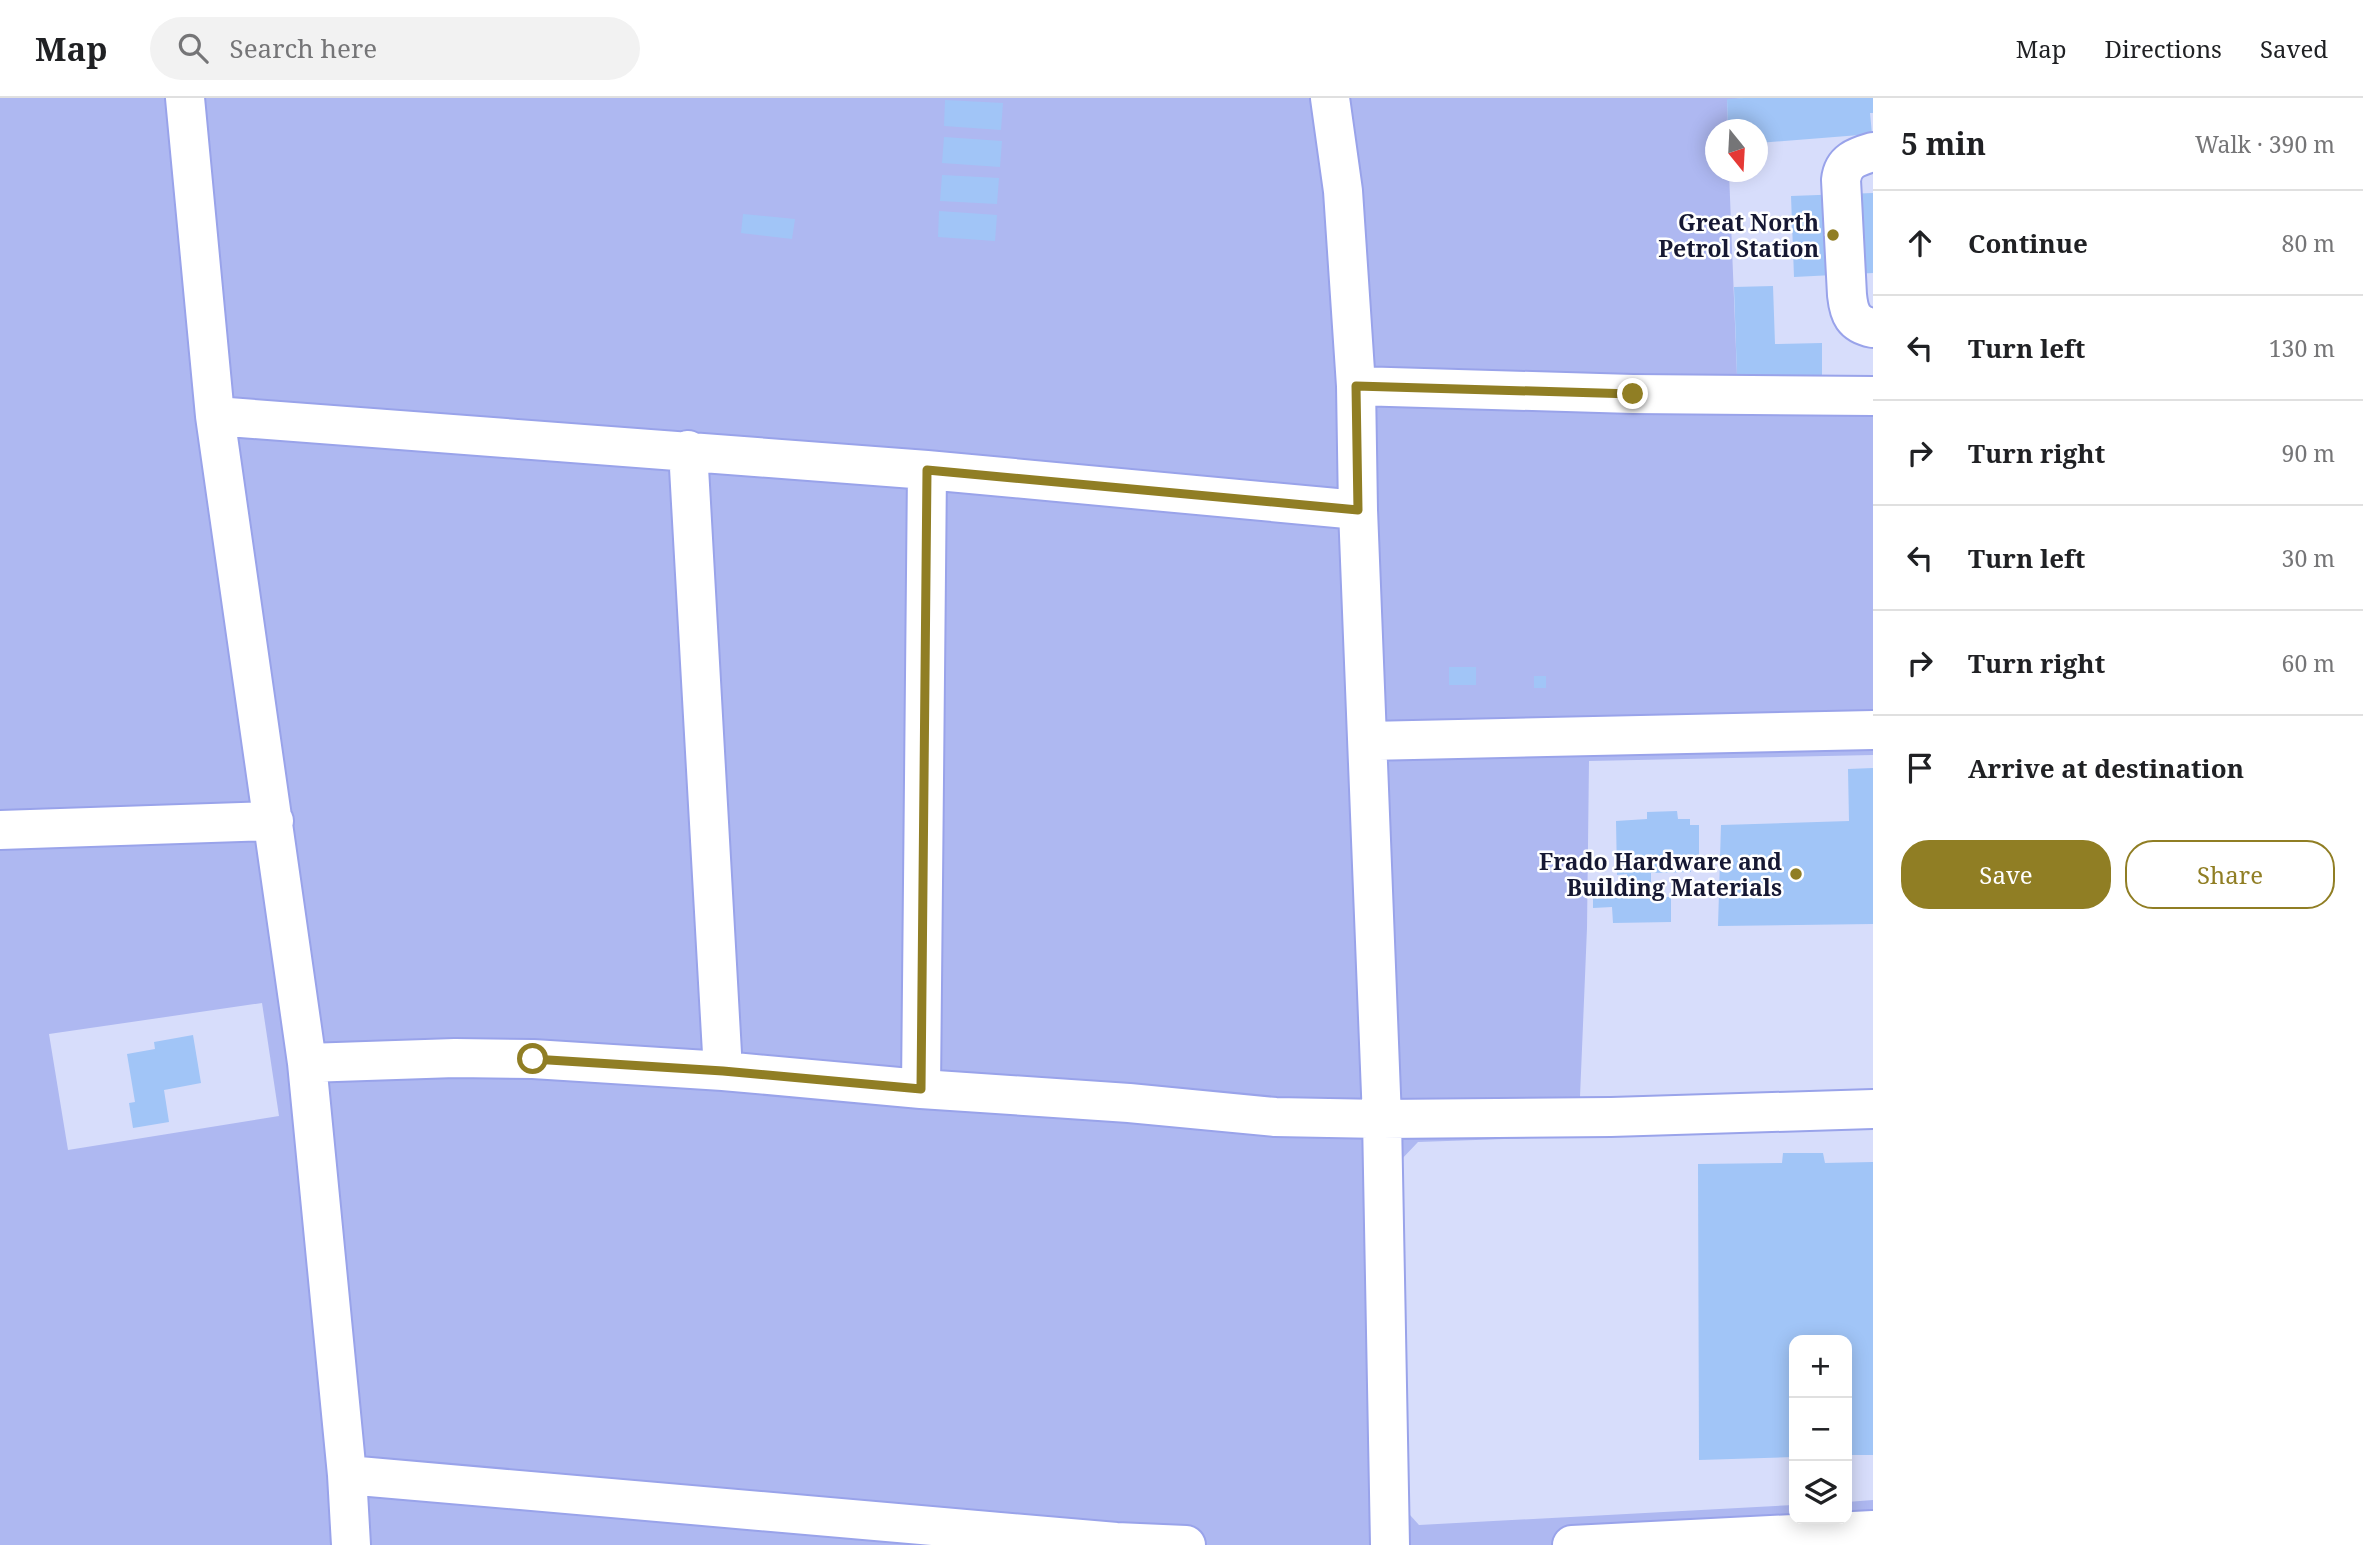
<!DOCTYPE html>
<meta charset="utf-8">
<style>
:root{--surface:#fff;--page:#f2f2f2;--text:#202124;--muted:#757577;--line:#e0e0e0;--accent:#907e24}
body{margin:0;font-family:"Noto Serif",serif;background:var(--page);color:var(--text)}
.controls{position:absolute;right:21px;bottom:21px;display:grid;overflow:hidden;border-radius:14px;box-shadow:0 4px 18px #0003}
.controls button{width:63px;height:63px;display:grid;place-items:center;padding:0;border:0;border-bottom:2px solid var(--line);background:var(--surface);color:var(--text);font:35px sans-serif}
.compass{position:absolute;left:1705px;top:21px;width:63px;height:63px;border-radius:50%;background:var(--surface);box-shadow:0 4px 18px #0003;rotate:162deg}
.stop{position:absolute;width:21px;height:21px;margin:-16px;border:5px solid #907e24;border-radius:50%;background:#fff}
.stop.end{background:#907e24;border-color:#fff;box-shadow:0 2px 7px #0008}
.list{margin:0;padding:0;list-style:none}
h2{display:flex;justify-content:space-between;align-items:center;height:91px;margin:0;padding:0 28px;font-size:30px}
h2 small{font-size:23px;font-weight:400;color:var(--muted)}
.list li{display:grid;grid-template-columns:46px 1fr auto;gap:21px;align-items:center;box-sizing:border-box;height:105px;padding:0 28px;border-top:2px solid var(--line)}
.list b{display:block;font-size:26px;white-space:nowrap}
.list em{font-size:23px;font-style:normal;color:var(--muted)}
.actions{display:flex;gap:14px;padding:21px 28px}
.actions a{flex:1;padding:16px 0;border:2px solid var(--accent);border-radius:28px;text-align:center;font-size:24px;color:var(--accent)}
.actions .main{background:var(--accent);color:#fff}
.icon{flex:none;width:38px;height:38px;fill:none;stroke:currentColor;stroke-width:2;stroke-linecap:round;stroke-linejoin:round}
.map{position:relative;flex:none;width:1873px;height:1447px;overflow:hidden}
header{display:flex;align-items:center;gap:42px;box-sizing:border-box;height:98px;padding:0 35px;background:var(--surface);border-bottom:2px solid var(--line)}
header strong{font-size:33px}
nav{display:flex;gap:38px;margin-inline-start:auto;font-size:24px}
.search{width:490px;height:63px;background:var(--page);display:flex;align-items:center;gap:18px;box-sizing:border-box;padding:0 24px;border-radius:38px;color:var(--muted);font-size:26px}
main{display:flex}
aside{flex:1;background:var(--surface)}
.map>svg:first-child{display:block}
.green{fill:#aeb8f1;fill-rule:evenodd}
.building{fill:#a1c5f7}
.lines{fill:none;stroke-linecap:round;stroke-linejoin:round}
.minor-casing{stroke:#99a3ea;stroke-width:42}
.minor{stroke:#fff;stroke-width:38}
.route{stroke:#907e24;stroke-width:9}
.poi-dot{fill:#907e24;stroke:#fff;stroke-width:2.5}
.labels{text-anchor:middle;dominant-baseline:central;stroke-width:5;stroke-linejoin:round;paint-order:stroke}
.poi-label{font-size:23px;font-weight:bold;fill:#161833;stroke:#fff;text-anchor:end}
</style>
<header>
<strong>Map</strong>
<div class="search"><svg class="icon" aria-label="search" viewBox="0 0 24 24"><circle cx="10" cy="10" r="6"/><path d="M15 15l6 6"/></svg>Search here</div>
<nav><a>Map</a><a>Directions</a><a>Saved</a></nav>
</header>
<main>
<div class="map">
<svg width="1873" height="1447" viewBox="0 0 1873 1447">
<rect width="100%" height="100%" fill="#d7ddfb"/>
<path class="green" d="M0,0h1744l-17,2 1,29 -12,1v42h13l8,203h136v380l-284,6 -2,167 -7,169 293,-6 -222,43 -233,8 -19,20 2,343 18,20 375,-20v14h53v-17l26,-2v45h-1873zM262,905l17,113 -211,34 -19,-116z"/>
<path class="building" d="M1744,0h129v15h-3l2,21 -114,9v-13h-30l-1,-31z
M945,2l58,3 -2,27 -57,-4z
M944,39l58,4 -2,26 -58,-4z
M942,77l57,3 -2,26 -57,-3z
M1873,95v80l-79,4 -3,-81z
M939,113l58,4 -2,26 -57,-4z
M743,116l52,5 -3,20 -51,-6z
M1773,188l2,58 47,-1v32l-85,1 -3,-89z
M1449,569h27v18h-27z
M1534,578h12v12h-12z
M1873,670v156l-155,2 3,-101 128,-4 -1,-52z
M1677,713l1,8h12v6h9v35h-8v12l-40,1v9h-25l1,-8 -10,1 -1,-54 31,-2v-7z
M1593,791h20v9l58,-1v25l-58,1 -1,-16 -19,1z
M193,937l8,48 -37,7 5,32 -36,6 -4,-25 6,-1 -8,-48 28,-5 -1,-7z
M1783,1055h40l2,10 48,-1v293h-26v-115h-53v117l-95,3 -1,-296 84,-1z"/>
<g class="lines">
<g class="minor-casing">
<path id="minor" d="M185,0l30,318 92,647 40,412 4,70
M1330,0l13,93 13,195 2,124 24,609 8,426
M1873,54c-17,5 -30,9 -32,28l6,115c2,19 6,29 26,33
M1356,288l277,8 240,2
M215,318l712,54 431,40
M688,352l35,621
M1368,643l505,-11
M0,732l274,-9
M307,965l148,-5 78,1 190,12 198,18 208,14 146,14 107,2 229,-2 262,-8
M921,991l6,-619
M347,1377l769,67 70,3
M1572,1447l301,-15"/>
</g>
<use href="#minor" class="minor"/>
</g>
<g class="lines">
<path class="route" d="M533,961l190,12 198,18 6,-619 431,40 -2,-124 277,8"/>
</g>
<g class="poi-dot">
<circle cx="1833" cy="137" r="7"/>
<circle cx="1796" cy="776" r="7"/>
</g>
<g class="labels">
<g class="poi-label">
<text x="1819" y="124">Great North<tspan x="1819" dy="26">Petrol Station</tspan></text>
<text x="1782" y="763">Frado Hardware and<tspan x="1782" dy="26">Building Materials</tspan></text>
</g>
</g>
</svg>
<div class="controls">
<button>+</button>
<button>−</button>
<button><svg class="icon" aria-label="layers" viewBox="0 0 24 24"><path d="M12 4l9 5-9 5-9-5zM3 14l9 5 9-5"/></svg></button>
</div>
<svg class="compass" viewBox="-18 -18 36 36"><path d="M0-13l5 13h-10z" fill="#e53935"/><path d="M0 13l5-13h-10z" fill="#757577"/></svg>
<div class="stop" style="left:533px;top:961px"></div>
<div class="stop end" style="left:1633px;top:296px"></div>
</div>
<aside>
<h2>5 min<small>Walk · 390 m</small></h2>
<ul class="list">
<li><svg class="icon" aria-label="ahead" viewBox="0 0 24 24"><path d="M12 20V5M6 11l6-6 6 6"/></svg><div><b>Continue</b></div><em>80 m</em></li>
<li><svg class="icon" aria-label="left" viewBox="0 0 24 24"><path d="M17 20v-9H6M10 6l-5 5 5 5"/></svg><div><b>Turn left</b></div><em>130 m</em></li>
<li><svg class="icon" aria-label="right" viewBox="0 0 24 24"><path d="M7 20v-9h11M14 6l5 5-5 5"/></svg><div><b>Turn right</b></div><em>90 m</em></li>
<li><svg class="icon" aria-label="left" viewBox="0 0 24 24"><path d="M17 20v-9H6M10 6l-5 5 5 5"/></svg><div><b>Turn left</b></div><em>30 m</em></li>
<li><svg class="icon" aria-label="right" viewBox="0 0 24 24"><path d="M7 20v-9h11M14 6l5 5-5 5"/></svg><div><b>Turn right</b></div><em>60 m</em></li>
<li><svg class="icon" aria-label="arrive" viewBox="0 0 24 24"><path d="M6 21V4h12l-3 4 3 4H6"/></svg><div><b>Arrive at destination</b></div></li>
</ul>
<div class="actions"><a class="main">Save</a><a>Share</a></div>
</aside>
</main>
